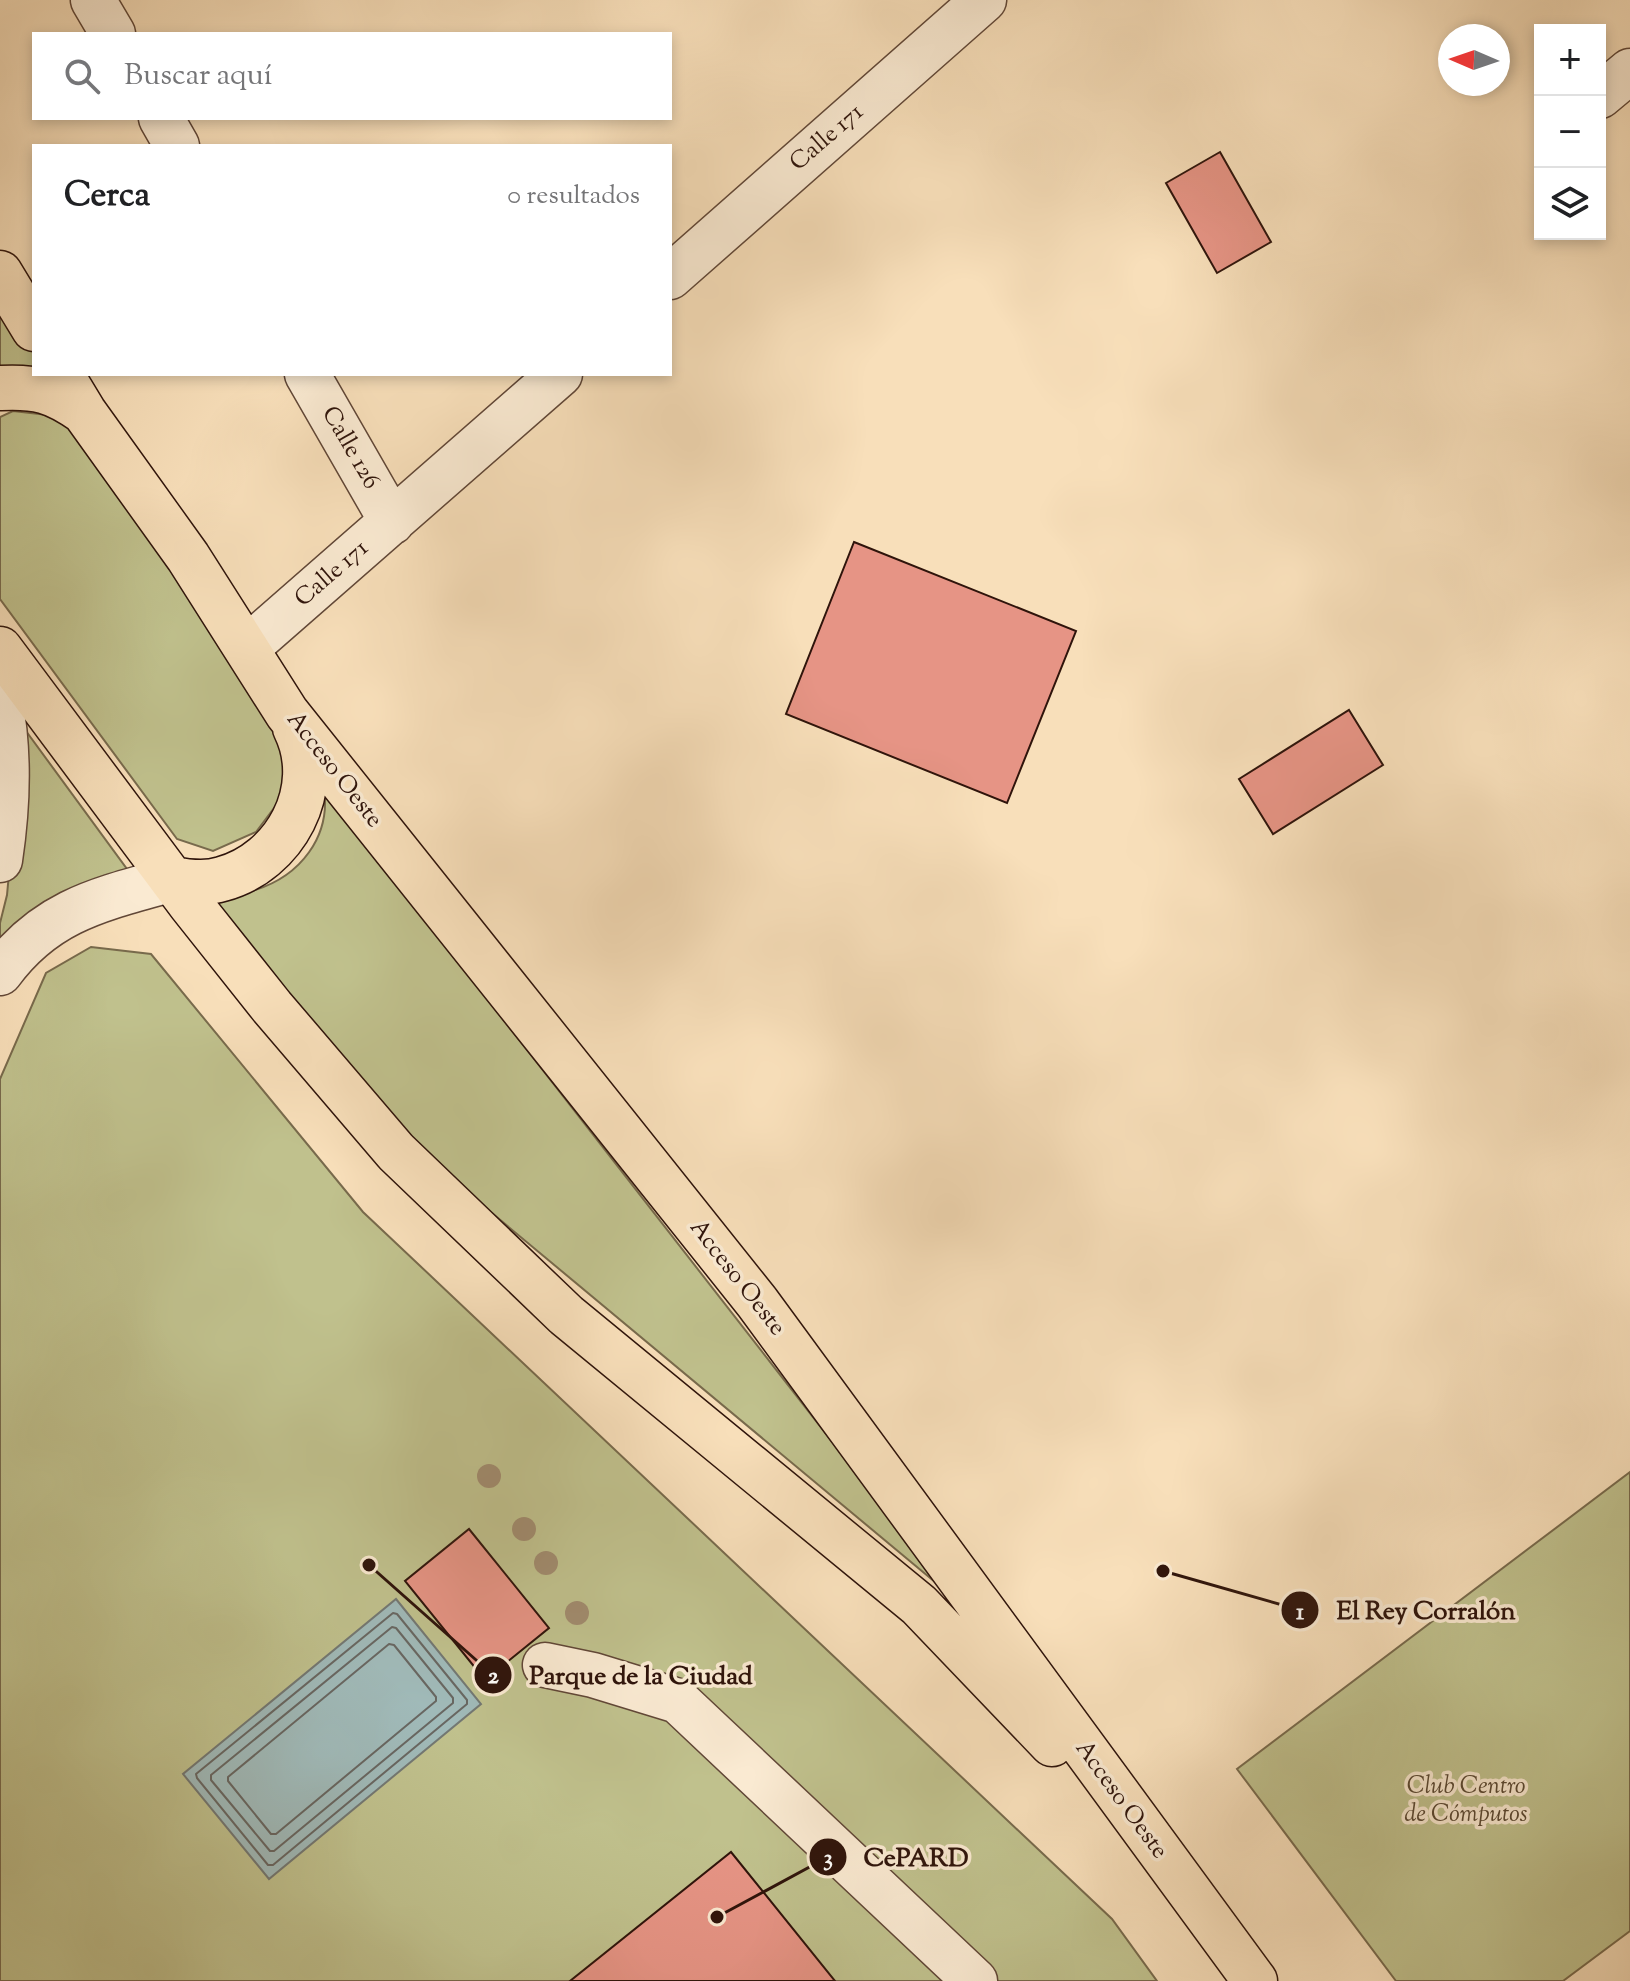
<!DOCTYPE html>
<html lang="es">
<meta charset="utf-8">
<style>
:root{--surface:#fff;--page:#f6f6f6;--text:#202124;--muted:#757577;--line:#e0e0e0}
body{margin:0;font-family:"Sorts Mill Goudy",serif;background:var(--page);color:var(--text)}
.controls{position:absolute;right:24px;top:24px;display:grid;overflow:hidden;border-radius:0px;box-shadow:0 4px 12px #0003}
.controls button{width:72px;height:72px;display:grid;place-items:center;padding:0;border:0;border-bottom:2px solid var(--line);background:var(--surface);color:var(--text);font:40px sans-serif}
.compass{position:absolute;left:1438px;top:24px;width:72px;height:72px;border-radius:50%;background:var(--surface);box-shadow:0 4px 12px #0003;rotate:272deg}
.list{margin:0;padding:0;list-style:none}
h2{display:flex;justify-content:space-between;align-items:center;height:104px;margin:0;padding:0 32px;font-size:34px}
h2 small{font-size:26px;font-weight:400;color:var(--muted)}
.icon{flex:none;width:44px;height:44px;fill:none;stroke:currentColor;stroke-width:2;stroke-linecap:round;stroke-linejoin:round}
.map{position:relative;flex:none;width:1630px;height:1981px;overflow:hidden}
.search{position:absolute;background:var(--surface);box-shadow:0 4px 12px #0003;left:32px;top:32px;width:640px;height:88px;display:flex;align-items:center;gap:20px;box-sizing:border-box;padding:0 28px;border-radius:0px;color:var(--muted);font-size:30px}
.panel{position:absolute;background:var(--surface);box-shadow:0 4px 12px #0003;left:32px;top:144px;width:640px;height:232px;border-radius:0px}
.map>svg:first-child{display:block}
.green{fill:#c0c18d;stroke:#786a4c;stroke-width:2}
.water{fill:#a0bab9;stroke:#737873;stroke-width:2}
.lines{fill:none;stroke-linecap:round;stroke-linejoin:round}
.shore{stroke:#686762;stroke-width:2}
.building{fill:#e69485;stroke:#2f140b;stroke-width:2}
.minor-casing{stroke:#614737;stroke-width:47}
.highway-casing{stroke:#2f140b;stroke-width:47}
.minor{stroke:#faead2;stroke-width:44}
.highway{stroke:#f8dfba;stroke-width:44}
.tree{fill:#a18c6f}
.labels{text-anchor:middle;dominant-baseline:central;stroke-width:7;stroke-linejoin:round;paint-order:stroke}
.street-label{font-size:24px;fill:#2f140b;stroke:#faead2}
.park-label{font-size:24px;font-style:italic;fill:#5a4832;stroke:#faead2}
.leader{fill:none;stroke:#2f140b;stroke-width:3}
.callout-dot{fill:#2f140b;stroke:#faead2;stroke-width:3}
.mark-label{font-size:24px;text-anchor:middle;font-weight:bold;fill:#fff}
.callout-label{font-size:26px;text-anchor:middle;font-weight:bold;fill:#2f140b;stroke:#faead2;stroke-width:7;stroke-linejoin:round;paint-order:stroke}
</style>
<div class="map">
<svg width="1630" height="1981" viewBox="0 0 1630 1981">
<rect width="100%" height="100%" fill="#f8dfba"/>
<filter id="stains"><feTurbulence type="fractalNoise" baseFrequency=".0025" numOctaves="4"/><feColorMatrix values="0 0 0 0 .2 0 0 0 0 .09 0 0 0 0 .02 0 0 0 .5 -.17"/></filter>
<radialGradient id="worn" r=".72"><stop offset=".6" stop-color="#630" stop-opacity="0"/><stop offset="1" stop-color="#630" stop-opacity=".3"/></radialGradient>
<path class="green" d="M0,283l34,56v35l-34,-5z
M13,411l35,4 28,12 213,323 -6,46 -27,36 -43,19 -36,-12 -177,-240v-182z
M15,716l120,164 -135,72v-29l7,-28 12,-130z
M324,789l629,808 -544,-453 -204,-256c16,3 34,7 50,2 45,-14 76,-53 69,-101z
M91,947l60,7 212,258 749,707 45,62h-1157v-902l46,-106z
M1630,1472v459l-67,50h-167l-159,-212z"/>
<path class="water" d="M396,1599l85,105 -212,175 -86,-105z"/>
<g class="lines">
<path class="shore" d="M393,1613l4,1 70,86v4l-194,161h-5l-71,-87 -1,-4z
M392,1627l4,1 57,70v5l-179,148h-4l-59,-71v-5z
M389,1644l5,1 42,52v4l-160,133h-5l-43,-53v-4z"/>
</g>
<path class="building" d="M1220,152l51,90 -54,31 -51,-90z
M854,542l222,89 -69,172 -221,-89z
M1349,710l34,55 -110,69 -34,-55z
M469,1529l80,99 -64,52 -80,-99z
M731,1852l104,129h-265z"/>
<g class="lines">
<g class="minor-casing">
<path id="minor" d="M93,0l20,34
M1600,96l30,-25
M161,118l16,28
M670,277l314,-277
M307,374l85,148
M248,647l312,-273
M0,700c10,53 8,107 0,160
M0,973c46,-63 101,-74 173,-94
M545,1665l48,10 85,26 297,280"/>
</g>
<g class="highway-casing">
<path id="highway" d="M0,273l34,56
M61,374l23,38 104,145 99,156 470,589 498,679
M0,388c37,-2 54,3 84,24
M0,649l191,256 81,102 124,145 170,163 353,290 133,139
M173,879c16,3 33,5 49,0 63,-17 103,-90 73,-151"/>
</g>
<use href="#minor" class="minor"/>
<use href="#highway" class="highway"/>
</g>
<g class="tree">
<circle cx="489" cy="1476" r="12"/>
<circle cx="524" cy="1529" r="12"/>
<circle cx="546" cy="1563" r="12"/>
<circle cx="577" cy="1613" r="12"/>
</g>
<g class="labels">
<g class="street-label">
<text transform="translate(827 138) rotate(-41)">Calle 171</text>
<text transform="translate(350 448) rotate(60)">Calle 126</text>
<text transform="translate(332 574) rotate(-41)">Calle 171</text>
<text transform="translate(334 770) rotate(52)">Acceso Oeste</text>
<text transform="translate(737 1278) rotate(52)">Acceso Oeste</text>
<text transform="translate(1121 1800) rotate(54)">Acceso Oeste</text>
</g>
<g class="park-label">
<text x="1466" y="1787">Club Centro<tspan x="1466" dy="28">de Cómputos</tspan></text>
</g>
</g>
<path class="leader" d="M1163 1571L1300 1610M369 1565L493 1675M717 1917L828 1857"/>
<g class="callout-dot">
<circle cx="1163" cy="1571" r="8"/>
<circle cx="369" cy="1565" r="8"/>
<circle cx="717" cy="1917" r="8"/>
<circle cx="1300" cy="1610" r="20"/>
<circle cx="493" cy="1675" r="20"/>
<circle cx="828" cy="1857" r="20"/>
</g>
<g class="mark-label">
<text x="1300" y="1619">1</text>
<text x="493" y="1683">2</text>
<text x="828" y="1865">3</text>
</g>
<g class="callout-label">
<text x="1426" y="1619">El Rey Corralón</text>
<text x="641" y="1684">Parque de la Ciudad</text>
<text x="916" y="1866">CePARD</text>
</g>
<rect width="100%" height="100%" filter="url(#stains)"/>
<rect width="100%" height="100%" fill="url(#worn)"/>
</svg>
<div class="controls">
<button>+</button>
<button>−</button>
<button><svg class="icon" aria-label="layers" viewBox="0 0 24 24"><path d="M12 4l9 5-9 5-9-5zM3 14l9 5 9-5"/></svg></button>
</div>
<svg class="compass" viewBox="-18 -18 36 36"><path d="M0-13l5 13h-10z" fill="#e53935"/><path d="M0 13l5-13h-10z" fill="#757577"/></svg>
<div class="search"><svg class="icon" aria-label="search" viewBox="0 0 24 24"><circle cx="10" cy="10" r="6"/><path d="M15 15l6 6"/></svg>Buscar aquí</div>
<section class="panel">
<h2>Cerca<small>0 resultados</small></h2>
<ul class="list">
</ul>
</section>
</div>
